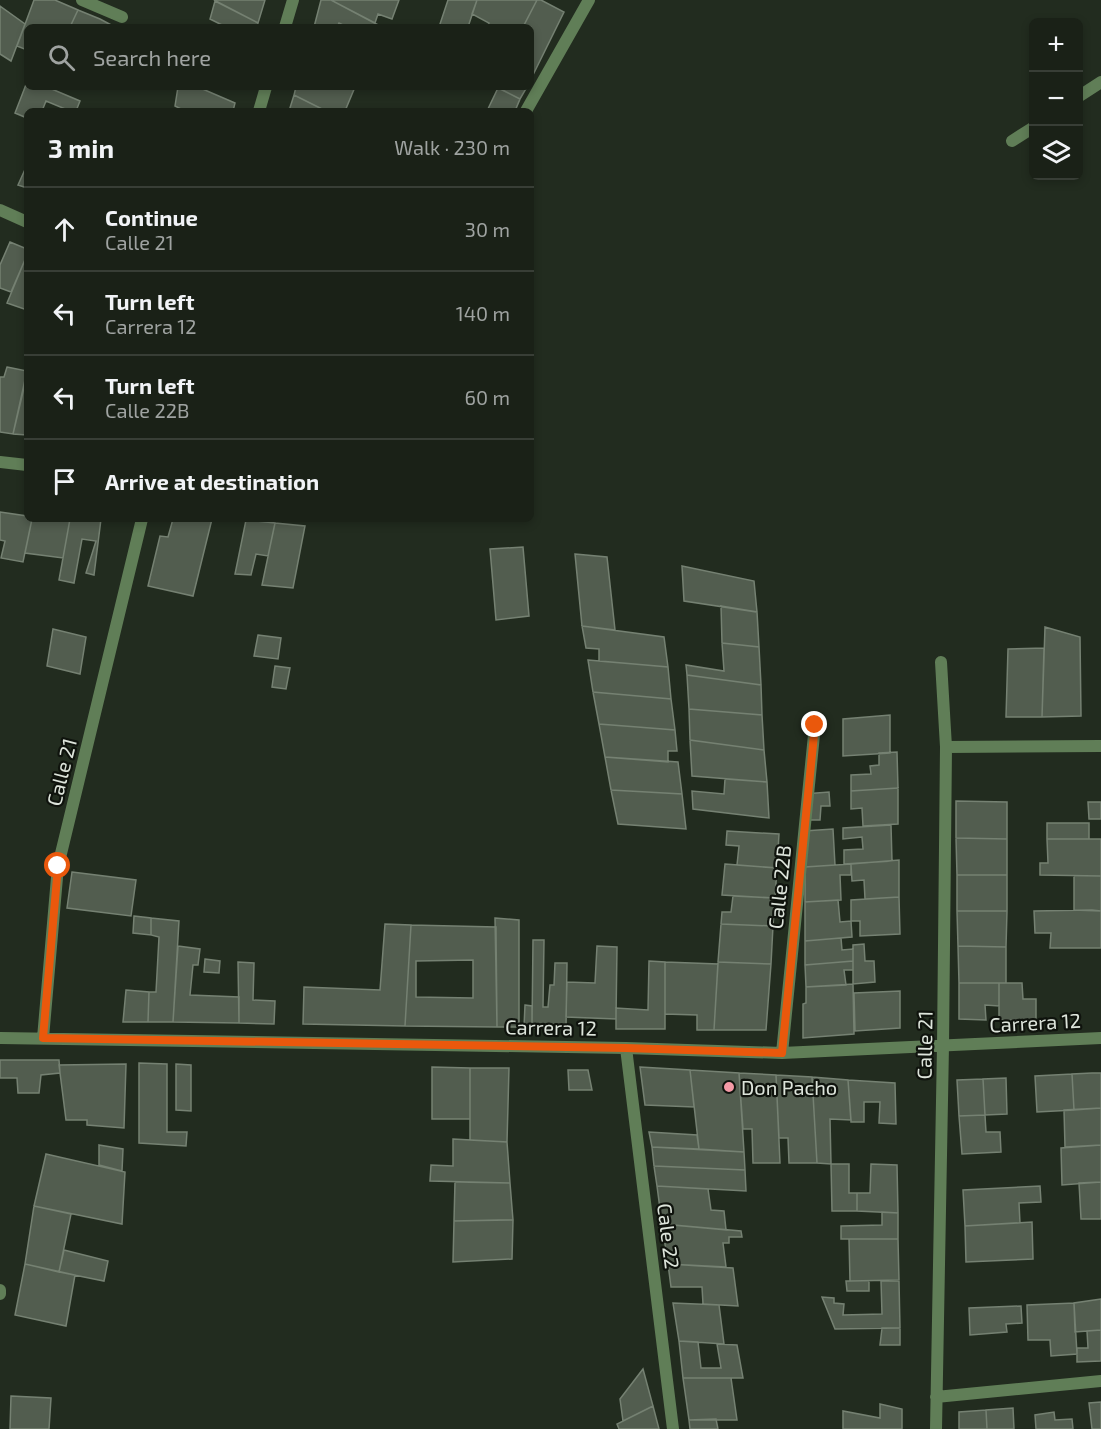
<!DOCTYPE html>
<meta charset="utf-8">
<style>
:root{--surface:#1a2117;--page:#232920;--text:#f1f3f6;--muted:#9fa3a1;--line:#383e36}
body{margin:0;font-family:"Exo 2",sans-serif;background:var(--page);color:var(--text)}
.controls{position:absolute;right:18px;top:18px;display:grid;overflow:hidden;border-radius:9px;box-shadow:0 3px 9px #0003}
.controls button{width:54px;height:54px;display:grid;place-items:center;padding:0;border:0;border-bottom:2px solid var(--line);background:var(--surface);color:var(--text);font:30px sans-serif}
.stop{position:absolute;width:18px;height:18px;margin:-14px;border:4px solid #ea580c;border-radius:50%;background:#fff}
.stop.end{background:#ea580c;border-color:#fff;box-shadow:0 2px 6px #0008}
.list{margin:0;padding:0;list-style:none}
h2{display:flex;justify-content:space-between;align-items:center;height:78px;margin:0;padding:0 24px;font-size:26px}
h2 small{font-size:20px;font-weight:400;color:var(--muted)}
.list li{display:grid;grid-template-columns:39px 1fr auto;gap:18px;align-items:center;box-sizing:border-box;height:84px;padding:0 24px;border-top:2px solid var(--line)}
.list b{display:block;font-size:22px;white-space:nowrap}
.list p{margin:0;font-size:20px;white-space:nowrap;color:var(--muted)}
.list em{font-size:20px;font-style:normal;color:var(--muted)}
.icon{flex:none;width:33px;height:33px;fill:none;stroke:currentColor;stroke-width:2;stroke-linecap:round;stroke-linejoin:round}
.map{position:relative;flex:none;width:1101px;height:1429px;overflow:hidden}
.search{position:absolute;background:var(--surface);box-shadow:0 3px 9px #0003;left:24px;top:24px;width:510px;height:66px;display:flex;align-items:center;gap:15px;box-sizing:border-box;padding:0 21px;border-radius:9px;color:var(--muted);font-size:22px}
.panel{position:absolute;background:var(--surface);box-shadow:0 3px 9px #0003;left:24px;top:108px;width:510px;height:414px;border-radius:9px}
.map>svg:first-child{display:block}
.building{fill:#525d4f;stroke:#758172;stroke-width:1.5;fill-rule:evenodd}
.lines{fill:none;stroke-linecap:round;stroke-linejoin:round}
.service{stroke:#607e57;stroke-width:12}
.minor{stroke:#607e57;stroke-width:12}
.route{stroke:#ea580c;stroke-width:8}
.poi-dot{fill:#f49aa6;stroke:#0f130d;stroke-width:2}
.labels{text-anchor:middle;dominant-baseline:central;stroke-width:4.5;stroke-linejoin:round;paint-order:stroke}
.street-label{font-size:20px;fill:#dde4db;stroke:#0f130d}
.poi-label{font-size:20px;fill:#dde4db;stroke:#0f130d;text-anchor:start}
</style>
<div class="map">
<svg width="1101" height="1429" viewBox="0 0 1101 1429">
<rect width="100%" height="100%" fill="#222c1f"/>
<path class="building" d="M34,0h21l23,10 -8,17h-43v23l-10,-4z
M214,0h51l-7,23z
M321,0h10l51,27h-35l-8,-4 -2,4h-23z
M331,0h68l-7,19 -14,-5 -3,9z
M448,0h29l-9,27h-29z
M477,0h60l-14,27h-36l2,-4 -17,-9z
M537,0h4l23,12 -33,67v-52h-8z
M215,1l43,22 -1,4h-31l-16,-8z
M0,6l25,18 -14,37 -11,-7z
M78,10l22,9 15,8h-45z
M27,82v5h20l33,14 -4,10h-6l-24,-10 -4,10h-15v7l-12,-5z
M178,87h20l37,16 -2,8h-48l-10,-5z
M296,87h59l-10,24h-19l-32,-16z
M497,87h30l-7,12z
M498,88l22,11 -5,12h-28z
M294,95l32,16h-37z
M27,165v23l-9,-3z
M10,242l17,7v6l-16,37 -11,-4v-23z
M27,255v55l-20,-7z
M7,367l20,4 -14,63 -13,-2v-55h4z
M27,375v60l-14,-1z
M0,512l27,4v3h5l-9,43 -22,-4 4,-17 -5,-1z
M32,519h38l-7,39 -38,-5z
M70,519h31l-7,56 -8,-2 10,-32 -14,-2 -8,44 -15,-3z
M173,519h39l-19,77 -45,-10 12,-50 8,1z
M246,520l29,3 -7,33 -12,-2 -5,21 -16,-1z
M275,523l30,3 -12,62 -31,-3z
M523,547l6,69 -33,4 -6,-71z
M575,554l32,3 8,73 -33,-4z
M682,566l72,15 3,31 -73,-11z
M721,606l36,6 2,35 -37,-4z
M582,626l82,11 4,30 -69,-6v-12l-13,-1z
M1045,627l35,10 1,79 -39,1z
M53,629l33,8 -6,37 -33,-8z
M258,635l23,3 -3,21 -24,-3z
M722,643l37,4 2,38 -74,-10 -1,-10 38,6z
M1044,648l-2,69h-36l2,-68z
M588,660l80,7 3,32 -78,-7z
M275,666l15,2 -4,21 -14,-2z
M687,675l74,10 1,30 -73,-6z
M593,692l78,7 4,31 -76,-6z
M689,709l73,6 2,35 -74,-10z
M890,715v38l-47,3v-37z
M599,724l76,6 2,21h-9v11l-63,-5z
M690,740l74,10 3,32 -75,-6z
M897,752l1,36 -47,3v-16l20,-1 -1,-8 9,-1v-12z
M605,757l73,5 4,32 -71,-4z
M725,779l42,3 2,36 -76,-9 -1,-18 32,3z
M898,788v36l-35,2 -1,-18 -11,1v-18z
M611,790l71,4 4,35 -68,-5z
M829,792l1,14h-9l-1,14h-16v-26z
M956,801l51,1v37l-51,-1z
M1088,802h13v17h-12z
M1047,823h42v16h-42z
M891,825l1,36 -48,3v-14l19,-1 -1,-12 -19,2v-11z
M833,829l2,36 -30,2 -1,-36z
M727,831l52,3 -2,34 -40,-3 2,-19 -13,-1z
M956,838l51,1v36h-50z
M1047,839h54v37l-61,-1v-12h8z
M899,860v37l-34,2 -1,-19 -12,1 -1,-17z
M725,864l52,4 -2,30 -53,-3z
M851,864v11h-11l1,25 -36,2v-35z
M72,872l64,8 -5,36 -64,-8z
M957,875h50v36h-50z
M1074,876h27v35l-27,-1z
M733,896l42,2 -2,28 -52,-2 1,-12h9z
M899,897l1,37 -40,2v-15h-9v-21z
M838,900l2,22 11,-1 1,16 -47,4v-39z
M1092,910l9,1v37h-51l1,-15h-16l-1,-22z
M957,911h50l-1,36 -48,-1z
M134,916l17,2v17l-18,-2z
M151,918l28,3 -6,101h-25l1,-30h7l3,-55 -8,-2z
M495,918l24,2v107h-22z
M385,924l26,1 -6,101 -102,-2 1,-37 76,3z
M721,924l52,2 -2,38 -53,-2z
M411,925l85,2 1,100 -92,-1zM473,960v38l-57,-1v-36z
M841,938l1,12 11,-1v12l-48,4v-24z
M533,940h11l-1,67h5l2,-22h4l1,-22h12l-1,65h-34z
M864,944l1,17h9l1,21 -22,2v-39z
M178,946l22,3 -2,16h-5l-3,30 49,2v26l-66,-1z
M597,946l20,1 -1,72 -50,-2 1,-35 28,1z
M958,946l48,1v36h-47z
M205,959l15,2 -1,12 -15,-1z
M649,961l16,1v67h-49v-21l32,2z
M853,961v9h-9l2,15 -40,2 -1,-22z
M238,962l16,1 -1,37 22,1 -1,23 -35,-1z
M665,962l53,2 -4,66h-17v-15l-32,-1z
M718,962l53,2 -5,66h-52z
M959,983h40v23l-14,-1 1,15 -27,-1z
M999,983h23l1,16h13v22l-37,-1z
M853,984l1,50 -51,4v-34l3,-1v-16z
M126,990l23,2 -1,30h-25z
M900,991v37l-45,3 -1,-38z
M525,1005l7,1v22l-8,-1z
M0,1060h59l1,13 -19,2 -2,18h-21l-1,-15h-17z
M139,1063l28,1v68h20l-1,14 -47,-3z
M126,1064l-2,64 -37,-3v-5h-21l-7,-55z
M176,1064l15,1v46l-15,-1z
M432,1067l38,1v51h-38z
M640,1067l50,3 4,37 -49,-2z
M470,1068h39l-2,74 -37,-2z
M568,1070h20l4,20h-23z
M690,1070l49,3 5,79 -45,-3z
M739,1073l37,2 4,88h-27l-1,-34h-9z
M1092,1073h9v35l-27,2 -2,-36z
M1072,1074l2,36 -37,2 -2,-36z
M776,1075l36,2 5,86h-28l-1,-25h-9z
M812,1077l36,3 3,40 -21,-1 1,45 -14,-1z
M1006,1078l1,36 -22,1 -2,-36z
M983,1079l2,36 -26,1 -2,-36z
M848,1080l47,3 1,41 -17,-1 1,-21h-16v20h-13z
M1101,1108v37l-36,2 -1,-37z
M985,1115l1,17h14l1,20 -39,2 -3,-38z
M649,1132l48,3 2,14 -47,-2z
M453,1139l54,3 3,41 -80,-2 1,-16 22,1z
M99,1145l24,4 -1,22 -23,-6z
M1101,1145v37l-39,3 -1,-37z
M652,1147l92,5 1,18 -91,-4z
M46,1154l79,18 -3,52 -88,-18z
M831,1164h18v29h8v18h-25z
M871,1164l26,1 1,48 -41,-2v-18h13z
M654,1166l91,4 1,21 -89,-5z
M455,1182l55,1 3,37 -59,1z
M1101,1182v37h-20l-2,-36z
M657,1186l51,3 3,21 13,1 2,19 -64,-6z
M1040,1186l1,16 -22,1 1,20 -55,3 -2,-36z
M34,1206l37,8 -12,58 -34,-8z
M882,1212l16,1v26h-57v-13l41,-1z
M499,1220h14l-1,39 -59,3 1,-41z
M1032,1222l1,37 -67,3 -1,-36z
M662,1224l79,7 1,6h-13v6h-6l3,24 -58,-3z
M849,1239h49l1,41 -49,1z
M64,1250l44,11 -4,20 -45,-9z
M25,1264l50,11 -9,51 -51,-11z
M668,1264l65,4 5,38 -35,-2 -1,-17h-31z
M846,1281h23v10h-22z
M881,1281h18l1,47 -65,1 -13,-32 12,1v5l10,1 -1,11 39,-1z
M1101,1299v31l-26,2 -1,-29z
M673,1303l46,2 5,39 -45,-3z
M1074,1303l3,51 -26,2 -1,-16h-22l-1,-35z
M1021,1306l1,17 -16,1 1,8 -37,3 -1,-27z
M882,1328h18v17h-20z
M1101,1330v31l-24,1v-14h11l-1,-17z
M679,1341l19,1 3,26h20l-4,-24 20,1 6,33h-60z
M643,1369l10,37 -30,15 -3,-22z
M683,1378h48l6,42h-48z
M11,1396l40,2 -2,31h-39z
M1101,1402v27h-9l-3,-26z
M880,1404l22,5v20h-59v-18l37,7z
M653,1406l6,23h-40l-2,-5z
M1013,1408l1,21h-27l-1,-19z
M986,1410l1,19h-28v-17z
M1054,1412l1,8 17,-1 1,10h-37l-1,-14z
M716,1419l2,10h-28l-1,-9z"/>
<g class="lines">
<path class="service" d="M82,0l40,17
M1078,97l23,-15
M1012,141l22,-14"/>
<path class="minor" d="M285,27l8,-27
M259,111l7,-24
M526,111l63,-111
M0,210l27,12
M0,462l27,3
M946,747l155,-1
M0,1038l626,10 156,5 319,-15
M43,1038l15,-172 84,-347
M626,1048l47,381
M782,1053l33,-328
M0,1294v-4
M936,1397l165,-16
M936,1429l7,-383 3,-299 -5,-85"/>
</g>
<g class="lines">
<path class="route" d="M58,866l-15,172 583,10 156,5 33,-328"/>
</g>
<circle class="poi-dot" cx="729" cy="1087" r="6"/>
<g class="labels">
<g class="street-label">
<text transform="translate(61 772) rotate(-76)">Calle 21</text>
<text transform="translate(779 887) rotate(-84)">Calle 22B</text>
<text transform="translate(1035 1022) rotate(-3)">Carrera 12</text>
<text transform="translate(551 1027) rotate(1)">Carrera 12</text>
<text transform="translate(924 1045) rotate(-89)">Calle 21</text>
<text transform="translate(669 1236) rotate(83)">Cale 22</text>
</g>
<g class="poi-label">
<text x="741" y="1087">Don Pacho</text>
</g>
</g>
</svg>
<div class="controls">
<button>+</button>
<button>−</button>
<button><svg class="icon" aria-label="layers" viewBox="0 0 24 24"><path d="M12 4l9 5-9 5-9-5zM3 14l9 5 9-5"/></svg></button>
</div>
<div class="stop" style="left:58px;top:866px"></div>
<div class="stop end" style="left:815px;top:725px"></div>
<div class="search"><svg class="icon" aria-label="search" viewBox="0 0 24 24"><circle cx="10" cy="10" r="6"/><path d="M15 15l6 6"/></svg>Search here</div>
<section class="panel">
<h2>3 min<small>Walk · 230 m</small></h2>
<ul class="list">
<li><svg class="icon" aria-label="ahead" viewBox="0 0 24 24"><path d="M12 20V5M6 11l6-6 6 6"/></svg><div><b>Continue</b><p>Calle 21</p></div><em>30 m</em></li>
<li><svg class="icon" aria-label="left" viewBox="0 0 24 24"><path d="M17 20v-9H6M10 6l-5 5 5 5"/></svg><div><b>Turn left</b><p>Carrera 12</p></div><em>140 m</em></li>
<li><svg class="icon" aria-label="left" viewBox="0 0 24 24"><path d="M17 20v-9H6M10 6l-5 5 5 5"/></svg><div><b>Turn left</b><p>Calle 22B</p></div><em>60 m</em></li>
<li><svg class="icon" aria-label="arrive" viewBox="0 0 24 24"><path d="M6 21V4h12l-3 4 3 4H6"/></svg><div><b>Arrive at destination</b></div></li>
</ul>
</section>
</div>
